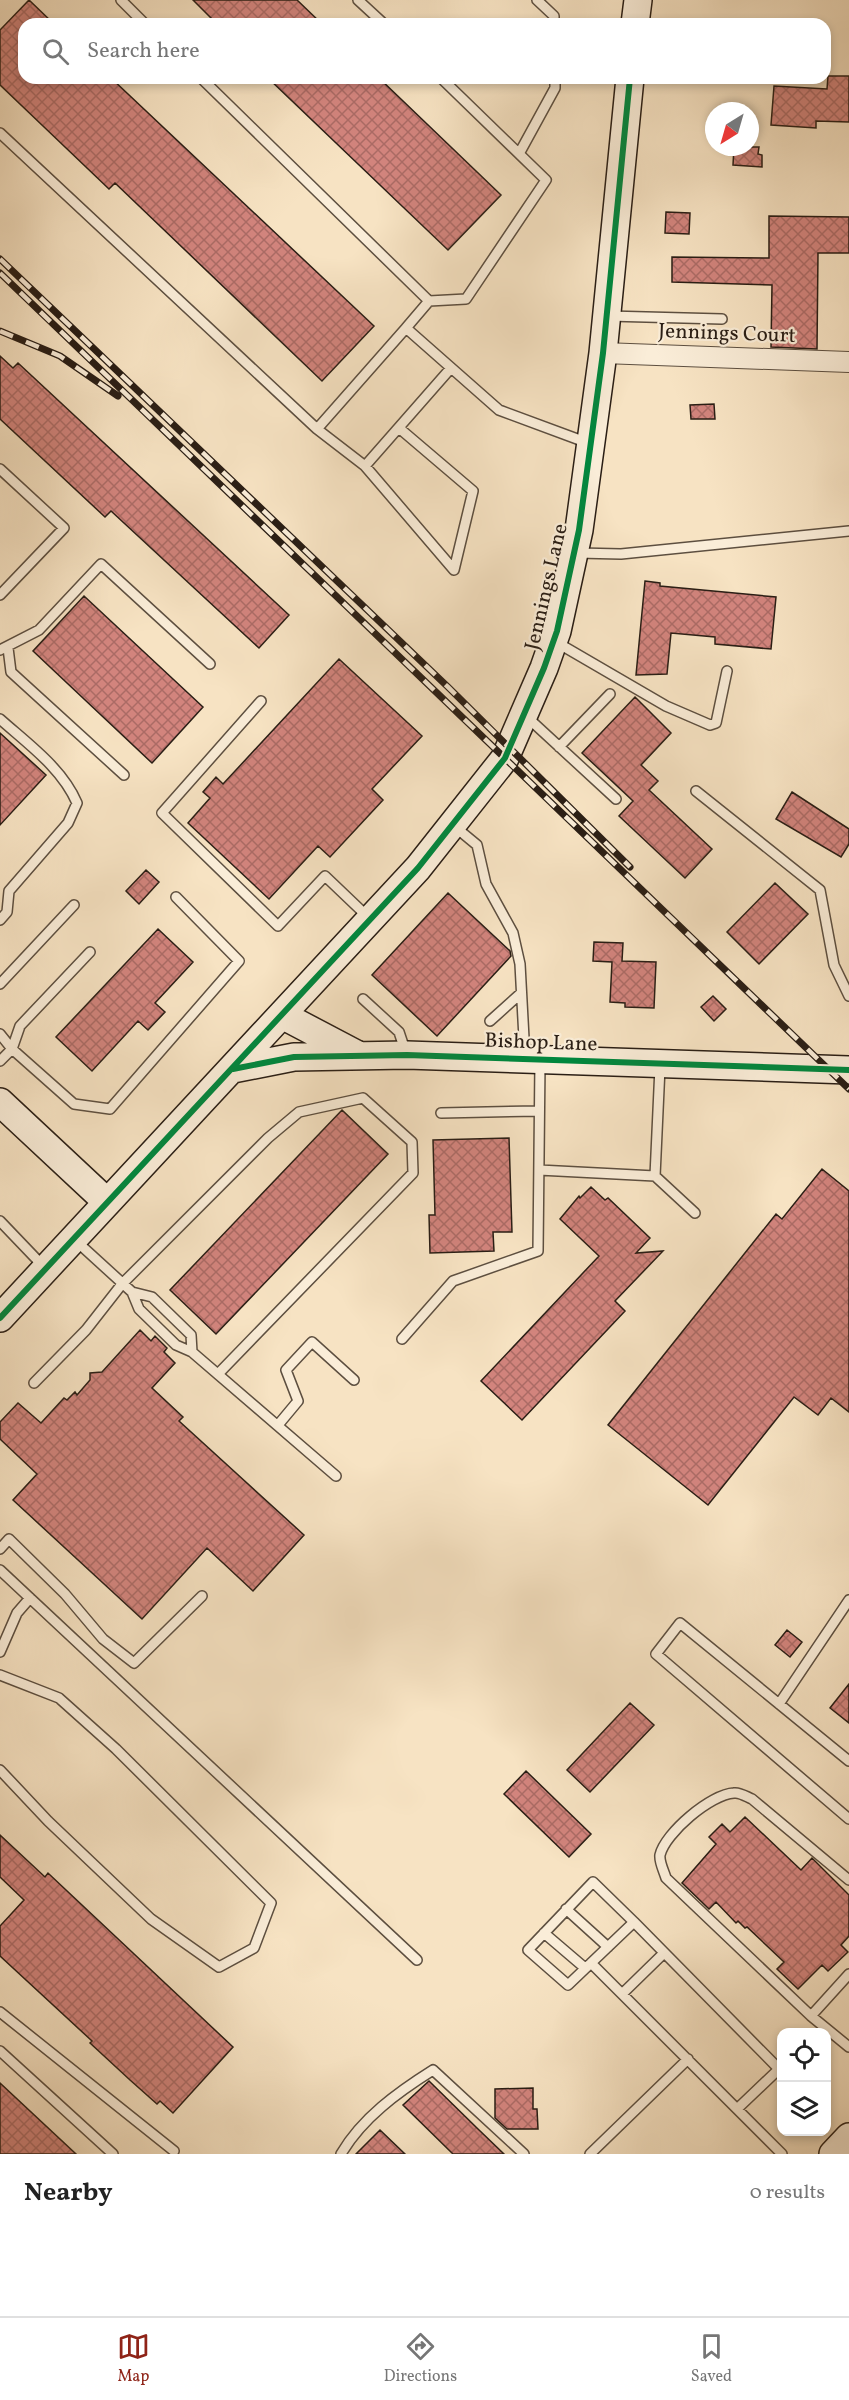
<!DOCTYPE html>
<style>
:root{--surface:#fff;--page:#f6f6f6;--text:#222;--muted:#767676;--line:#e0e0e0;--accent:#8f2418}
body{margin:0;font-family:Vollkorn,serif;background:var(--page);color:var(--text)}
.controls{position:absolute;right:18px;bottom:18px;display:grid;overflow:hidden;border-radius:12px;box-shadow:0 3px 9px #0003}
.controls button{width:54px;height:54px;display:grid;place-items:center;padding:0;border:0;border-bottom:2px solid var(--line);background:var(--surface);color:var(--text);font:30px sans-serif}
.compass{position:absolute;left:705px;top:102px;width:54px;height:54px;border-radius:50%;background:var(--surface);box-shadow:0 3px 9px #0003;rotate:217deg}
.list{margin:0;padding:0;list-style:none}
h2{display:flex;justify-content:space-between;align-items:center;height:78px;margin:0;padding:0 24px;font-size:26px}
h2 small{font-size:20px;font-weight:400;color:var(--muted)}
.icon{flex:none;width:33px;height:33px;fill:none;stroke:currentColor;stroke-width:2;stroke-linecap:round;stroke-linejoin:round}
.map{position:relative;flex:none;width:849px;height:2154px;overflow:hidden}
.search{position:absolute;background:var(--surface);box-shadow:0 3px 9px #0003;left:18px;right:18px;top:18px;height:66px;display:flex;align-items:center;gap:15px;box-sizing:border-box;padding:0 21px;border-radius:18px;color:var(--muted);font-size:22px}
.sheet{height:162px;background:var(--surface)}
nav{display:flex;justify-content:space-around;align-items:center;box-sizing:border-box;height:84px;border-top:2px solid var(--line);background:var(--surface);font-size:16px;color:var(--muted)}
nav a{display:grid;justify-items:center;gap:3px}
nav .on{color:var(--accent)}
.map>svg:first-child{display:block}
.building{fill:url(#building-cross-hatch);stroke:#2a1e15;stroke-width:1.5}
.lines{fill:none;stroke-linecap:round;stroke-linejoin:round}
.lane-casing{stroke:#5d4f40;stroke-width:12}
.street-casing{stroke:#5d4f40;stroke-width:22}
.secondary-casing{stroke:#2a1e15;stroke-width:30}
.lane{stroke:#faedd8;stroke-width:9}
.street{stroke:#faedd8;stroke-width:20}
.secondary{stroke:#faedd8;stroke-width:27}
.rail-casing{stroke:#2a1e15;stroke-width:7}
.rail{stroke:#faedd8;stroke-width:4.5;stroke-dasharray:14;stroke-linecap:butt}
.cycleway-casing{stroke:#faedd8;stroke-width:10}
.cycleway{stroke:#00873e;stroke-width:6}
.labels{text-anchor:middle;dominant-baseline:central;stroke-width:4.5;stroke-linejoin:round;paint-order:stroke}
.street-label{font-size:21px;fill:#2a1e15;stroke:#faedd8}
</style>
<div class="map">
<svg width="849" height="2154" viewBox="0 0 849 2154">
<defs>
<pattern id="building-cross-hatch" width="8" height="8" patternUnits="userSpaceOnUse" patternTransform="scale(1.5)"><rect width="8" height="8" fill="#d2847d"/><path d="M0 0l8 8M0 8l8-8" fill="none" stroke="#ab6b65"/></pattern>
</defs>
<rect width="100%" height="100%" fill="#f7e3c3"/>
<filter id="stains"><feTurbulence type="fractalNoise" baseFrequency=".00333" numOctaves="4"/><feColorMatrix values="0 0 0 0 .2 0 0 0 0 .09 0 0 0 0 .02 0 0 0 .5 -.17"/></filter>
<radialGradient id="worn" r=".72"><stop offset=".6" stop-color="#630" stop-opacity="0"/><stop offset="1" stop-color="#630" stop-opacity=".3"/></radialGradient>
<path class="building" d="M29,0l25,24h-30v54h87l263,248 -52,55 -207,-198 -6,6 -109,-104v-55z
M193,0h104l25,24h-105z
M828,76h21v46l-33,-1v7l-45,-3 3,-39 53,3z
M268,78h111l122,117 -53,55z
M734,147h25l-1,7 4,1v12l-29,-2z
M666,212l24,1 -1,21 -24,-1z
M769,216l80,1v36h-31l-1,96 -46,-2 1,-62 -100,-3v-25l97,1z
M0,356l13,12 5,-5 271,252 -30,33 -148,-137 -6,6 -105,-98z
M714,404l1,15h-24l-1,-14z
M645,581l15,2v3l116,11 -5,52 -56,-5v-7l-44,-4 -4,41 -31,1z
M84,596l119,111 -51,56 -119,-112z
M339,659l83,77 -50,53 11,11 -53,57 -12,-11 -49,53 -81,-76 22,-25 -7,-6 13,-15 7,7z
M635,697l36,36 -30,32 17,16 -9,9 63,59 -27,29 -66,-62 14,-15 -51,-48z
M0,733l46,42 -46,50z
M792,792l57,37v15l-8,13 -65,-38z
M146,870l13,12 -20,22 -13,-13z
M775,883l33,31 -49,50 -32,-32z
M448,893l62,58 1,5 -74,80 -65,-61z
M158,929l35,33 -38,41 10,9 -17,18 -10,-9 -46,50 -36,-34z
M594,942l29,1 -1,18 34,1 -2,46 -29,-1v-4l-15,-1 2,-40 -19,-1z
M713,996l13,13 -12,12 -13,-14z
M342,1110l46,44 -172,180 -46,-44z
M509,1138l3,94h-19l1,19 -64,2 -1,-38h6l-2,-75z
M822,1169l27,22v221l-18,-14 -13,17 -24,-18 -86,108 -100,-80 168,-211 6,5z
M591,1187l14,13 3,-2 42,40 -14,15 27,-2 -48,50 10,10 -103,109 -41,-39 118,-125 -39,-37 19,-23 1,2z
M140,1330l11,11 4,-5 12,12 -3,4 11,11 -23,25 31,29 -4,4 125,114 -51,56 -46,-43 -65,71 -129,-119 24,-26 -37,-35v-17l18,-19 23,20 23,-25 3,2 8,-8 2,3 13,-15v-7l12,-1z
M787,1630l15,12 -12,15 -15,-12z
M849,1684v39l-19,-15z
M630,1703l24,22 -64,67 -23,-22z
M526,1771l65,63 -22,23 -65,-63z
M745,1817l56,53 11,-12 37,37v41l-8,9 7,7 -20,19 -6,-6 -24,24 -21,-20 7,-7 -37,-35 -2,1 -7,-7 -2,2 -20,-21 -7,7 -27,-26 34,-39 -7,-7 13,-13 8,8z
M0,1835l45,42 3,-4 185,174 -60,66 -13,-12 -3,3 -27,-24 -40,-37 2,-2 -92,-85v-30l24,-26 -24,-23z
M429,2081l49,48 26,25h-51l-50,-49z
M0,2083l76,71h-76z
M533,2088v21h4l1,20h-31l-12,-11v-29z
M380,2130l25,24h-49z"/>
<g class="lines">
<g class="lane-casing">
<path id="lane" d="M121,0l24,24
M358,0l26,24
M537,0l17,16v8
M201,78l228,223 -23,27 93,82 89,33
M0,133l317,296
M520,152l35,-64v-10
M429,301l37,-2 80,-119 -105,-102
M608,316l114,3
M406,328l-89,101 48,37 86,-98
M365,466l89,104 19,-79 -74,-63
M0,469l64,59 -64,67
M578,553l43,1 228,-23
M556,642l110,64 44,19 6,-2 11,-52
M8,648l3,24 113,103
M0,650l39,-20 62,-66 109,100
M261,701l-99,112 116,113 47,-50 44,42
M527,717l89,82
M0,719c28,25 62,49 77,84l-9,20 -59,68 -2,21 -7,8
M559,747l51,-53
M696,791l124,99 14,75 15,31
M454,826l23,19 9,39 27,49 7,31 5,93
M0,984l74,-79
M363,999l36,33 7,21
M490,1021l30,-27
M0,1034l12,15
M12,1049l8,-23 70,-74
M0,1061l12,-12 62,55 36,5 129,-148 -63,-64
M441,1113l97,-2
M539,1170l116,6 5,-109
M655,1176l40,37
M0,1221l44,46
M75,1240l57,52 7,17 37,36 16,7 -1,-17 -39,-38 -20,-5
M402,1339l51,-58 85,-30 2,-189
M192,1352l144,124
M34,1383l52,-53 36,-46 146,-146 31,-26 64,-14 49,44 1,31 -195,201
M278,1425l20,-24 -12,-31 26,-28 42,38
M0,1549l9,-10 56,55 38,45 31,24 68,-67
M0,1570l417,390
M0,1652l17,-39 13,-15
M0,1675l59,23 57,51 155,154 -17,45 -35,19 -68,-48 -103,-98 -48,-51
M779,1704l70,-104
M849,1761l-169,-138 -24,31 193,165
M849,1880l-97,-81c-5,-2 -12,-7 -18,-6 -23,1 -69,40 -74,62 -1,7 4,16 6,23l145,138 38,31
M566,1909l42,38
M634,1922l-41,-40 -65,68 40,35 66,-63 145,147 -42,40
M544,1933l41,35
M591,1963l191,191
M622,1994l42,-41
M0,2012l174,139
M811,2016l38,-42
M0,2051l113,103
M341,2154c21,-36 57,-62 92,-84l91,84
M590,2154l98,-95"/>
</g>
<g class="street-casing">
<path id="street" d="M603,353l246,9"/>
</g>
<g class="secondary-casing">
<path id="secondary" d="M635,24l3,-24
M282,1015l76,40
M233,1069l61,-12 113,-2 442,15
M0,1102l107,100
M0,1318l418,-450 87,-110 39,-90 13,-37 22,-101 24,-177 27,-275
M833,2154l16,-17"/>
</g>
<use href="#lane" class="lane"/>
<use href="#street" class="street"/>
<use href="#secondary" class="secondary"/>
<g class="rail-casing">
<path id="rail" d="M0,259l448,428 182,180
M0,273l849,816
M0,331l60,25 58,40"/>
</g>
<use href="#rail" class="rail"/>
<g class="cycleway-casing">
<path id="cycleway" d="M233,1069l61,-12 113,-2 442,15
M0,1318l418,-450 87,-110 39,-90 13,-37 22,-101 24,-177 27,-275"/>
</g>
<use href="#cycleway" class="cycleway"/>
</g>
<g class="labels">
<g class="street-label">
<text transform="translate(727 334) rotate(2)">Jennings Court</text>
<text transform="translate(547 587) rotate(-77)">Jennings Lane</text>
<text transform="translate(541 1043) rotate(2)">Bishop Lane</text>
</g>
</g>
<rect width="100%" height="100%" filter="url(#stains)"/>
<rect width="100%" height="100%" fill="url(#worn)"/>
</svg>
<div class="controls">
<button><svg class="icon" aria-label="locate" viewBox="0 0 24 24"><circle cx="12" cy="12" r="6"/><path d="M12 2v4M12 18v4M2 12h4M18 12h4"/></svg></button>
<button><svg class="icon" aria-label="layers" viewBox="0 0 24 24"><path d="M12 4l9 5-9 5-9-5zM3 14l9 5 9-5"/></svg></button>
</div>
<svg class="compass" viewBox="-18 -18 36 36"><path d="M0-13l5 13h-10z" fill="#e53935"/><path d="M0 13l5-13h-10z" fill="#767676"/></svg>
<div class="search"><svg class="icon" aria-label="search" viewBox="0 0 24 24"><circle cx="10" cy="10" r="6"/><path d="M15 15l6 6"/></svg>Search here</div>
</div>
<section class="sheet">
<h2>Nearby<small>0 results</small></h2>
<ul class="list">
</ul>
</section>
<nav>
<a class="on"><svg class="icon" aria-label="map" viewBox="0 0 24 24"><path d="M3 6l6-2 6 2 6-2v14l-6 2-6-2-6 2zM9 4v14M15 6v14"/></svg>Map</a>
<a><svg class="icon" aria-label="directions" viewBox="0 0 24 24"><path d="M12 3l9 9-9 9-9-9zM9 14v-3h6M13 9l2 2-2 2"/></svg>Directions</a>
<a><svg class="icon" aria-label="saved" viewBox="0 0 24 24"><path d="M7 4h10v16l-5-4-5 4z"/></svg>Saved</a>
</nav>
